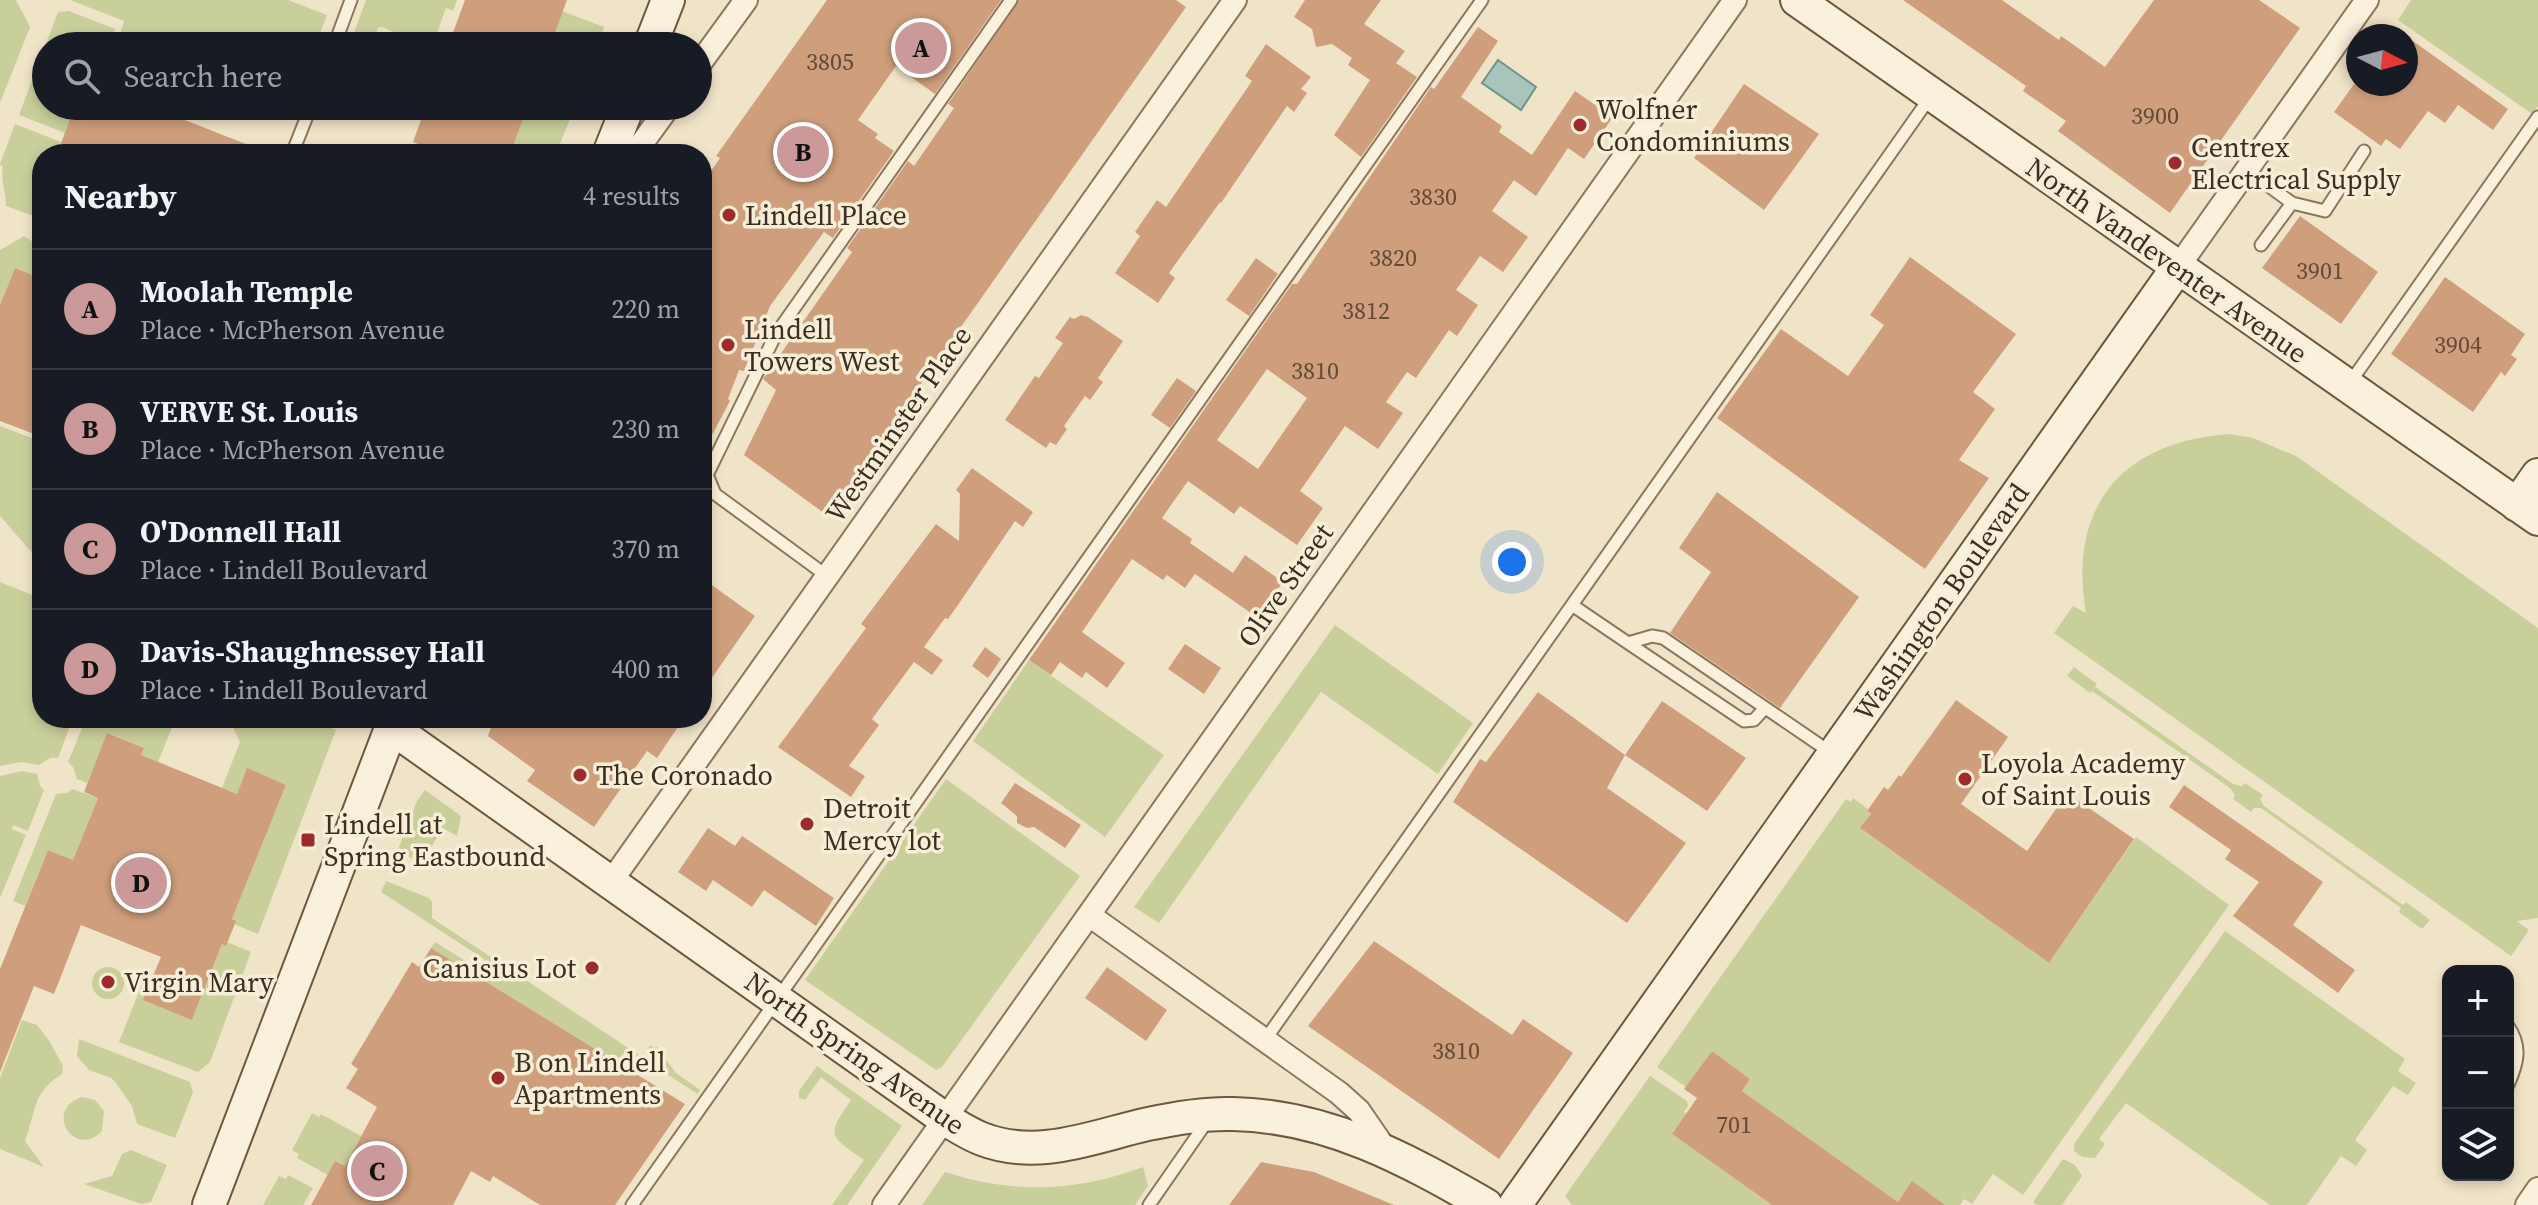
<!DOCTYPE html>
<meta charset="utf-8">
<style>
:root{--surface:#171b24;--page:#242831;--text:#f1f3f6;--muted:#9ea1a6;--line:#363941;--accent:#cc999b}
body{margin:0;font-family:"Source Serif 4",serif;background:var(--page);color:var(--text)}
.controls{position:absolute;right:24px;bottom:24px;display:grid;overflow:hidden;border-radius:16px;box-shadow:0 4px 12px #0003}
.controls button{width:72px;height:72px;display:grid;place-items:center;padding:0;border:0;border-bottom:2px solid var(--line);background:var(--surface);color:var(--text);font:40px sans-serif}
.compass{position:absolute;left:2346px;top:24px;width:72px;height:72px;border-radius:50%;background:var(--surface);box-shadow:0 4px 12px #0003;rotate:96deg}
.you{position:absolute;left:1512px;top:562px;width:28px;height:28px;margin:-20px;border:6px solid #fff;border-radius:50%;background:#1a73e8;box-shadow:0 0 0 12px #1a73e833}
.badge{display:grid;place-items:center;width:52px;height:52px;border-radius:50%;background:var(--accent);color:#111;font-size:26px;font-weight:700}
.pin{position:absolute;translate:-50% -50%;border:4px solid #fff;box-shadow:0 2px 8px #0006}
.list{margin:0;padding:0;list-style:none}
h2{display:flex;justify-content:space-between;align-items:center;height:104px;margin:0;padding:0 32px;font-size:34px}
h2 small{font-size:26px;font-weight:400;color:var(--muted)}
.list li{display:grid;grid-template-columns:52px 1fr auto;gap:24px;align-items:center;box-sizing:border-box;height:120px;padding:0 32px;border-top:2px solid var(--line)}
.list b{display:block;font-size:30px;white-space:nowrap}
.list p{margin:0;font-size:26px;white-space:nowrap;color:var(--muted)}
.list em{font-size:26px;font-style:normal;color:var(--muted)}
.icon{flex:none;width:44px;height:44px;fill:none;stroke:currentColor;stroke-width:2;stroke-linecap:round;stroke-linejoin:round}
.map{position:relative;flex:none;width:2538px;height:1205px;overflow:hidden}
.search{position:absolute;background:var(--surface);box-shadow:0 4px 12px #0003;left:32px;top:32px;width:680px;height:88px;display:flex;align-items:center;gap:20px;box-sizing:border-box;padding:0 28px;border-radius:44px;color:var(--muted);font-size:30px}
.panel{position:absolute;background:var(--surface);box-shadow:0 4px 12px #0003;left:32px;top:144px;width:680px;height:584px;border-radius:32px}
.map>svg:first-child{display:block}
.green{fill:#c9cf9b}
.water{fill:#a9c4bc;stroke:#6f938a;stroke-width:2}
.building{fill:#cf9f7d;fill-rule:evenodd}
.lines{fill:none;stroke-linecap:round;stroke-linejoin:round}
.lane-casing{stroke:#8d765c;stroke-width:15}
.street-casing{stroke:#8d765c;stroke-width:26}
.secondary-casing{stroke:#6f573f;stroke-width:36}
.lane{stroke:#faf1dc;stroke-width:11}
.street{stroke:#faf1dc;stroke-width:22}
.secondary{stroke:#faf1dc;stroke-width:32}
.poi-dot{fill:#9e2a2b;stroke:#f7eed8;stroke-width:3}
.labels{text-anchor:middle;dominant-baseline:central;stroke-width:7;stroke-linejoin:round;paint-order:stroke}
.number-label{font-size:24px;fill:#624a37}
.poi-label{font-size:28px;fill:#3d2e20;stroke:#f7eed8;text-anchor:start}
.street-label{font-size:28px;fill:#3d2e20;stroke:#f7eed8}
</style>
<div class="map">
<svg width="2538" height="1205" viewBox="0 0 2538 1205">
<rect width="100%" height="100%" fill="#f0e4c8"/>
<path class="green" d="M0,0h16l14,27 -30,76z
M70,0h218l39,15 -12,31h-199l8,-25z
M366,0h91l-4,11 -7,-3 -11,30 14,5 -1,3h-22l-44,-19 -4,1 -7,18h-22z
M533,0l71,27 -5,19h-49z
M2411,0h127v106l-6,8 -134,-94z
M69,11l46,18 -6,17h-63v60h29l21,39 -77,-30 39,-103z
M528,106h47l-19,48h-46z
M15,124l46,18 -6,12h-13v65l-36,-13c0,-16 -6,-24 -3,-39l-3,-3z
M24,236l12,8 -3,10 9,2v23l-27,-11 -15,37v-55z
M0,426l42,16v122l-42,-48z
M2230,434l23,4 43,18 242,172v290l-21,3 12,9 -18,26 -457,-323 19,-27 13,7c-19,-107 37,-172 144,-179z
M0,582l42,17v119h31l-15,40h-8l-11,7 -18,-3 -21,4z
M1335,625l138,98 -35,51 -117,-82 -162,231 -25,-16z
M1029,660l135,95 -59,82 -132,-96z
M2074,667l23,17 -2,3 138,97 9,2 3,-3 18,12 -3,4 4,7 139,99 3,-3 24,18 -8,9 -23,-17 2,-4 -140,-100h-7l-3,4 -18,-13 2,-4 -5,-7 -138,-97 -2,2 -23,-17z
M86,718h90l-18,44 -17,-7 3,-7 -36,-15 -21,50 -10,-4 -4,-12 -5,-5z
M235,718h74l27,12 -78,204 -24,-10 -2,-5 54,-134 -39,-16 -10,25 -15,-6 18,-46 -8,-17z
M22,771l15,3 3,12 4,4 -16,41 -15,-6 -1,4 14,6 -26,63v-122z
M946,779l134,97 -138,191 -6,3 -131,-90z
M72,789l26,9 -25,62 -25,-10 -23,56 -12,-5 43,-107 11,-1z
M425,790l36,26 -4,20 -14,-8 -21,34 -25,-10 20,-51z
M1853,798l15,11 -1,3 4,2 -10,15 188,134 87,-126 93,68 -206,290 -30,-21 -21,30 -8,-5 -4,6h-15l-33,-23 -14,20 -156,-111 8,-12 -38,-28 -26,36 -29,-20 189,-268 5,3z
M386,881l43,17 3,4v16l213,141 4,-13 8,1 19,26 24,17 -2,4 -71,-45 -10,13 -186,-114 4,-6 45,28 4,-11 -103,-67z
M2225,931l180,128 -7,12 18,12 -8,12 -15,-9 -38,54 12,10 -11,16 -15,-10 -34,49h-37l-144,-102 -27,36 6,5 -10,14 -13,-1 -8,-6v-7z
M227,942l24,10 -41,110 -12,10 -79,-30 25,-63 7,3 41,38 30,-76 4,1z
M92 983a16 16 0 1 1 32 0a16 16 0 1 1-32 0Z
M22,1020l15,5 13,17 13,24 -1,8c-30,18 -26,38 -37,67l19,26 -44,-18v-71z
M79,1039l111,43 3,11 -18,45 -38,-14 -5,-18 -16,-23 -5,-5 -22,-8 -12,-14z
M817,1066l85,60 -55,79h-15l32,-45c-36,-26 -38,-23 -13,-60l-30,-23 -16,23 -6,-2v-7z
M1650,1076l37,25 1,5 -4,6 2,2 -14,20 100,71h-200l-7,-9z
M82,1097l13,3 9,11 -2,20c-28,29 -59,-22 -20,-34z
M312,1113l7,4 2,-3 40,22 -16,30 -10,-5 -7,14 -31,-17 2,-4 -7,-4z
M131,1150l36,15 -16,37 -10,2 -57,-20 28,-8 10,-22z
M2063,1159l12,6 7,11 -20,29h-25l-4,-3z
M1143,1167l5,19 -13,19h-213l23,-33c68,22 131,20 198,-5z
M288,1175l25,13 -10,17h-40l16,-29 7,3z"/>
<path class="water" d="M1498,60l38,27 -15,23 -39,-27z"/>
<path class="building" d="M465,0h102l-17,46h-102z
M827,0h174l-66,94 -39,-28 -38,54 20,14 -3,4 19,13 -61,87 -9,-6 -54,74 -26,65 -5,-1 -11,29 2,2 -28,53v-270l18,-26 -4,-2z
M1019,0h157l10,7 -358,509 -84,-61 32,-65 -13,-11 89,-127 -5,-4 61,-87 6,5 40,-58 -6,-4z
M1305,0h76l-17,24 41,27 -9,12 21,14 -56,80 -27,-22 36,-55 -22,-15 4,-7 -20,-14 -16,3 -4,-18 -18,-12z
M1903,0h99l57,40 2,-4 44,31 49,-67h105l41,28 -130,185 -112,-82 8,-10 -43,-30 3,-5z
M1478,27l20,14 -37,56 41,29 -3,6 33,23 43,-64 38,26 -29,42 -16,-11 -32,48 -22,-16 -22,31 36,26 -25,35 -23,-16 -24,34 22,15 -21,31 -8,-6 -33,48 -9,-6 -21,30 17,11 -25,36 -33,-23 -45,65 23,17 -26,37 -57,-39 -6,8 -46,-33 -26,37 30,21 -2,4 43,30 12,-18 38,27 -25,36 -63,-44 -10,14 -18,-13 -4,5 -31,-21 -50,73 43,31 -18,25 -21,-16 -4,6 -22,-16 -9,13 -22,-15 263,-376h5l134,-197 3,2zM1267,369l40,29 -49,71 -41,-29z
M2406,36l102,73 -15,21 -35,-25 -13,18 -17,-12 -28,38 -14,-10 -5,7 -47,-34 20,-28h52z
M1266,44l45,33 -10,12 6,4 -13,19 -7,-6 -66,97 -1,-1 -51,71 6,5 -17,25 -43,-30 25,-37 -5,-4 22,-32 9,7 86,-126 -7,-5z
M1744,84l75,50 -55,76 -70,-52z
M75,106h74l122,48h-214z
M426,106h102l-18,48h-64l-33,-12z
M2300,216l78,56 -37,52 -79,-56z
M1910,257l106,77 -43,58 22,17 -36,51 30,18 -64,91 -208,-151 64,-89 67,47 36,-51 -14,-10z
M1256,258l22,16 -29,42 -23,-16z
M15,268l27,11v158l-42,-16v-116z
M2445,277l80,57 -14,21 6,4 -12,17 -4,-4 -28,40 -82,-58z
M1081,315l7,2 35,24 -25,37 5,4 -13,18 -5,-4 -21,30 3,3 -11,16 -6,-3 -4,6 -41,-28 30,-44 4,2 24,-35 -8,-5 15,-21 4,2z
M1177,378l19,13 -26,37 -19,-13z
M972,468l61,44 -10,15 -8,-6 -57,84 -10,14 -3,-1 -21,29 19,13 -11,15 -18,-13 -42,57 7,6 -30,41 16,10 -14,21 -73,-50 88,-119 -5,-4 75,-100 23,17 1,-47 -4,-4z
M1717,492l142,105 -79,111 -110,-75 41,-61 -32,-24z
M702,578l53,38 -53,76z
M1185,644l36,24 -17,26 -36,-25z
M985,647l16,12 -13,19 -16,-12z
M1538,692l87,63 -18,33 79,55 -59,80 -174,-121 27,-43 6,3z
M1956,700l52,37 -47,67 66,47 40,-58 67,46 -85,124 -189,-135 11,-14 -4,-3 17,-24 4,3 11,-15 2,2z
M1662,701l84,57 -39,53 -82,-56z
M494,718h190l-27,40 -10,-7 -53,76 -67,-46 8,-11 -47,-34z
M107,733l37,15 -3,7 96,39 10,-26 39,17 -54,134 4,2 -10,25 -4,-2 -30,76 -49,-20 18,-43 -80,-32 -27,69 -20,-8 -34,86v-103l48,-119 25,10 25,-62 -14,-6z
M1015,783l66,42 -16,23 -31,-21 -7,1 -10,-5v-7l-16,-13z
M2184,785l139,97 -30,43 62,45 -17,23 -105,-77 26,-34 -34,-23 6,-9 -62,-43z
M708,828l27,18 7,-10 92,62 -18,28 -52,-36 -12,17 -39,-27 -7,11 -28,-19z
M1374,941l138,94 11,-16 50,34 -74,106 -191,-133z
M431,948l254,156 -70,101h-75l-47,-29 -3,6 -19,-11 -18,34h-142l24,-44 10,5 32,-59 -31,-19 12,-19 -7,-5 61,-102 7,5z
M1107,967l60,43 -21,31 -61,-43z
M1712,1051l38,28 -8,12 156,111 14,-21 33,24h-173l-100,-71 25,-36 -13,-9z
M1261,1162l53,10 80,33h-165z"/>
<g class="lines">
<g class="lane-casing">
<path id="lane" d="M334,46l17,-46
M292,154l19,-48
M2247,170l45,33 -31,42
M2292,203l33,8 39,-60
M2349,384l189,-267
M827,576l-112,-82 -8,-19 69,-141 235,-334
M1572,605l56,38 24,-7 11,2 167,114
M1628,643l116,78 10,-1 11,-12
M2508,1026c14,20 10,37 0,59
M1265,1040l666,-944
M632,1205l850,-1205
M1149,1205l59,-85"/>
</g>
<g class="street-casing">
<path id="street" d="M698,66l48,-66
M634,154l35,-48
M2178,267l189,-267
M610,883l625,-883
M1089,915l250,178 20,18 26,38
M884,1205l851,-1205
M2527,1205l11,-16"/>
</g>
<g class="secondary-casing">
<path id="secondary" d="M1797,0l741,519
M650,46l18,-46
M609,154l19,-48
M2517,505l21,-30
M392,728l553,391c12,7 24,15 37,20 57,22 112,-3 166,-15 28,-6 57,-11 85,-10 95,2 173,45 253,91
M209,1205l186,-487
M1515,1205l663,-938"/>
</g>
<use href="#lane" class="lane"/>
<use href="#street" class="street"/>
<use href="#secondary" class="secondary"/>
</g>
<g class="poi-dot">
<circle cx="1580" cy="125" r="8"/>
<circle cx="2175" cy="163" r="8"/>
<circle cx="729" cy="215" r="8"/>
<circle cx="728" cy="345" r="8"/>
<circle cx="580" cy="775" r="8"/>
<circle cx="1965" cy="779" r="8"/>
<circle cx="807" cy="824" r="8"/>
<rect x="300" y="832" width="16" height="16" rx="4"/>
<circle cx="592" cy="968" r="8"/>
<circle cx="108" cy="982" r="8"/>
<circle cx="498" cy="1078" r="8"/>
</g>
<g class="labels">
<g class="number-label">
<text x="830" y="61">3805</text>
<text x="2155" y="115">3900</text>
<text x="1433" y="196">3830</text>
<text x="1393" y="257">3820</text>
<text x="2320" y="270">3901</text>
<text x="1366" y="310">3812</text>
<text x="2458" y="344">3904</text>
<text x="1315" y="370">3810</text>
<text x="1456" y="1050">3810</text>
<text x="1734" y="1124">701</text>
</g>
<g class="poi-label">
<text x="1596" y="109">Wolfner<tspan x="1596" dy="32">Condominiums</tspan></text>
<text x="2191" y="147">Centrex<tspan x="2191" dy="32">Electrical Supply</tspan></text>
<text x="745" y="215">Lindell Place</text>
<text x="744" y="329">Lindell<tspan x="744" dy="32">Towers West</tspan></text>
<text x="1981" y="763">Loyola Academy<tspan x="1981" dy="32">of Saint Louis</tspan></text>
<text x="596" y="775">The Coronado</text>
<text x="823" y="808">Detroit<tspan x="823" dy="32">Mercy lot</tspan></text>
<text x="324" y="824">Lindell at<tspan x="324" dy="32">Spring Eastbound</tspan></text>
<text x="576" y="968" text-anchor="end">Canisius Lot</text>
<text x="124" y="982">Virgin Mary</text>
<text x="514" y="1062">B on Lindell<tspan x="514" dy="32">Apartments</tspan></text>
</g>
<g class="street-label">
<text transform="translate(2167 260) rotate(35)">North Vandeventer Avenue</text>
<text transform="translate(898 424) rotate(-55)">Westminster Place</text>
<text transform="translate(1285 585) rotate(-55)">Olive Street</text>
<text transform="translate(1941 602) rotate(-55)">Washington Boulevard</text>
<text transform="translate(855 1053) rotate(35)">North Spring Avenue</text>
</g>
</g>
</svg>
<div class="controls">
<button>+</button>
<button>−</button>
<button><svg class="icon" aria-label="layers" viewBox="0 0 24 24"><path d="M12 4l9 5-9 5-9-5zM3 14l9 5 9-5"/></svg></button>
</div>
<svg class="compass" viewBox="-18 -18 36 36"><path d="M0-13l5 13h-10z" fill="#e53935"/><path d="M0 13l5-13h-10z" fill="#9ea1a6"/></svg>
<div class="you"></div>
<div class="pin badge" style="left:921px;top:48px">A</div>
<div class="pin badge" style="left:803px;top:152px">B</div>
<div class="pin badge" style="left:377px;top:1171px">C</div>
<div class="pin badge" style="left:141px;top:883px">D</div>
<div class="search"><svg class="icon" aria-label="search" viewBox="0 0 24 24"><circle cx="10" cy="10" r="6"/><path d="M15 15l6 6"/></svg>Search here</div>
<section class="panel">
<h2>Nearby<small>4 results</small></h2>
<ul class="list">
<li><span class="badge">A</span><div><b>Moolah Temple</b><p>Place · McPherson Avenue</p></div><em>220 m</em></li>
<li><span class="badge">B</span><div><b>VERVE St. Louis</b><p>Place · McPherson Avenue</p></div><em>230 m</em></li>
<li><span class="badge">C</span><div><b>O'Donnell Hall</b><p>Place · Lindell Boulevard</p></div><em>370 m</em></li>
<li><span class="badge">D</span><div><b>Davis-Shaughnessey Hall</b><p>Place · Lindell Boulevard</p></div><em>400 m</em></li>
</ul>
</section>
</div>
